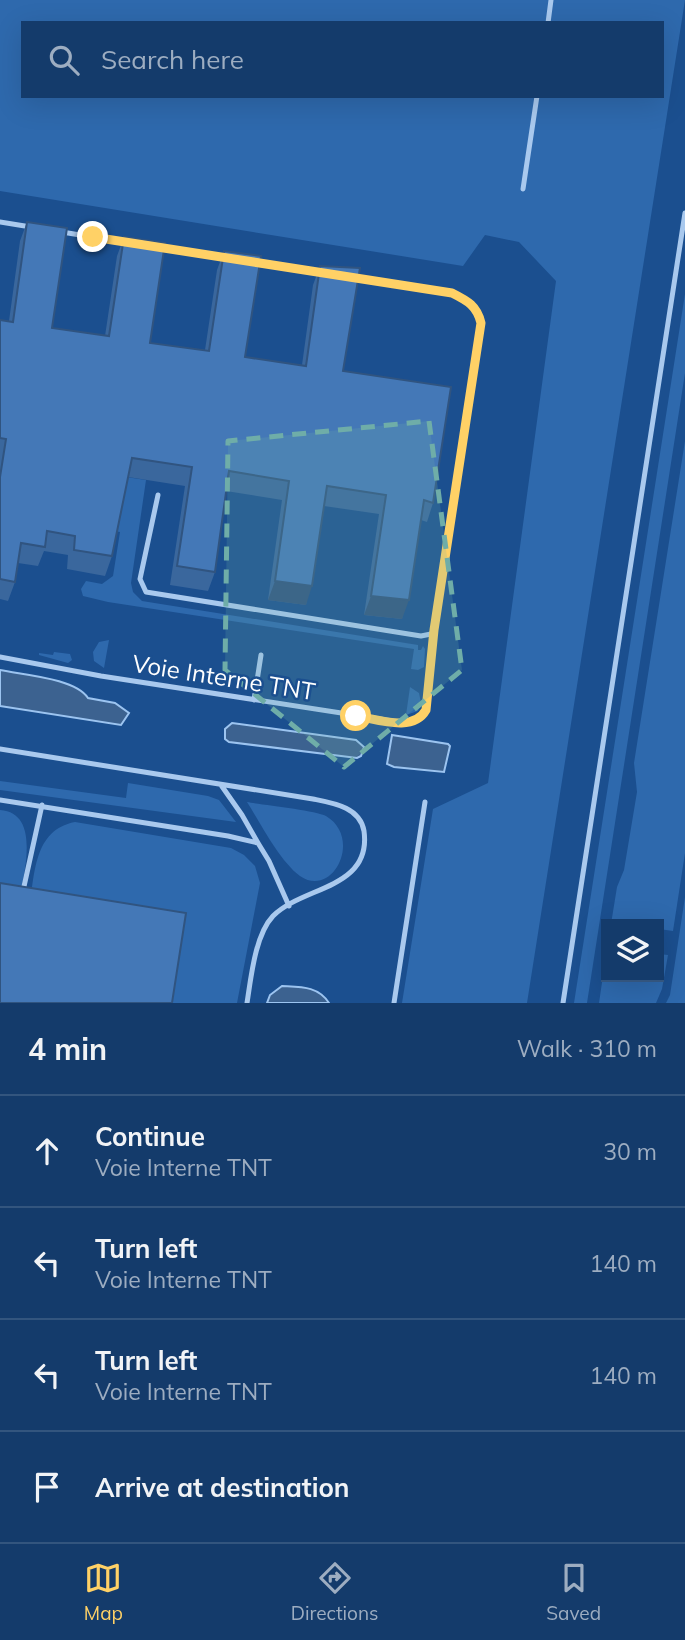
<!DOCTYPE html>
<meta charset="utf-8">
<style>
:root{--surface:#143b6b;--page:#214673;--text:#f1f3f6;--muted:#9dadc1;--line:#33557e;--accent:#ffd166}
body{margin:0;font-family:Mulish,sans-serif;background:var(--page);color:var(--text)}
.controls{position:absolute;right:21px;bottom:21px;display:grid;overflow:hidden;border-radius:0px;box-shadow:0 7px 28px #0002}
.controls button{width:63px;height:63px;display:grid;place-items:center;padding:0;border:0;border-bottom:2px solid var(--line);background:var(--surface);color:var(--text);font:35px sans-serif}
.stop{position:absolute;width:21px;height:21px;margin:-16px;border:5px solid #ffd166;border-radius:50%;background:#fff}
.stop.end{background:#ffd166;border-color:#fff;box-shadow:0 2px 7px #0008}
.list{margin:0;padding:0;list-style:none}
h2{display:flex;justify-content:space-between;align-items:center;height:91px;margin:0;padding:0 28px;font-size:30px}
h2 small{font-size:23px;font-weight:400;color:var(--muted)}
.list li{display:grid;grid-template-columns:46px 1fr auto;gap:21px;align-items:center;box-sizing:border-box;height:112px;padding:0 28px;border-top:2px solid var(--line)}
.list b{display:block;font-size:26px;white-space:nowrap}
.list p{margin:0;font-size:23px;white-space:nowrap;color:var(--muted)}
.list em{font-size:23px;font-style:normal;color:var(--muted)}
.icon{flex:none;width:38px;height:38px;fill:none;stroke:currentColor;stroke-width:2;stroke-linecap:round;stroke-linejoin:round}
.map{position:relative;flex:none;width:685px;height:1003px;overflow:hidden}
.search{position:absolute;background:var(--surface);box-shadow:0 7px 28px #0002;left:21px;right:21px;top:21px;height:77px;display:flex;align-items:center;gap:18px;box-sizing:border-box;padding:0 24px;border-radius:0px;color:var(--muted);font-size:26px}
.sheet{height:539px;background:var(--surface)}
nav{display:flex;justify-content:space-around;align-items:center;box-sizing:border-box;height:98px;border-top:2px solid var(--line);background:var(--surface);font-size:19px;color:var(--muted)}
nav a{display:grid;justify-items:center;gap:4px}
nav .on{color:var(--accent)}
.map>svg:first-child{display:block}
.green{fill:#2e69ad;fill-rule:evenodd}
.water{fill:#3c6290;stroke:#9cc4f0;stroke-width:2}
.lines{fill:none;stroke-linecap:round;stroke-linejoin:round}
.service{stroke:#a9c9ee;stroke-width:5}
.wall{fill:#3a679d}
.shaded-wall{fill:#305480}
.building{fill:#4478b7;stroke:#305480;stroke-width:2}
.route{stroke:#ffd166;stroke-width:9}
.marked{fill:#6fada8;fill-opacity:0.2;stroke:#6fada8;stroke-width:5;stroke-dasharray:14 9;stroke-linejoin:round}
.labels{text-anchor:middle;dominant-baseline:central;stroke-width:5;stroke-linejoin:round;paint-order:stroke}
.street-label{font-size:24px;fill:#fff;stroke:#1b4f8f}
</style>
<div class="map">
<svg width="685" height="1003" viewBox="0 0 685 1003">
<rect width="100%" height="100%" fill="#1b4f8f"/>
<path class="green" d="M0,0h685l-158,1003h-125l31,-194 55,-26 68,-502 -37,-39 -34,-7 -22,31 -463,-75zM23,23h639v73h-639z
M685,294v79l-98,630h-13z
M685,441v412l-12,78 -14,-2v-5h-48l6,-37 7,-17 13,-78 -3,-29z
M126,477l20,3 -15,103 2,9 9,9 276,44v5h3l2,-4 2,3 -1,18 -6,3 -7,-1 3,-20 -306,-47 -25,-6 -2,-7 5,-8 16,3 11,-8 7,-44 -6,-1z
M109,640l-5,28 -10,-7 -1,-9 6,-10z
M54,652l16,2 2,6 -4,3 -29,-8v-2l14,2z
M410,687l9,6 2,10 -3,8 -12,4z
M0,781l126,17 2,-15 80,13 11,4 17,22 -236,-32z
M247,802c15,3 68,8 79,14 37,22 7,83 -26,60 -21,-16 -39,-52 -53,-74z
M0,810c42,3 23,66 19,92l-19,-3z
M75,822l156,26 13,7 11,11 5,17 -23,120h-69l-139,-94c6,-34 4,-79 46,-87z
M685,897v106h-19l4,-8z
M659,954l9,1 -6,34 -6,14h-57l7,-48v22h53z"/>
<path class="water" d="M0,670c23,5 75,8 88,28l27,5 14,10 -8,12 -121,-19z
M232,723l124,17 8,7 -3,9 -4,2 -128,-16 -4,-3v-10z
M392,735l56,9 2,2 -6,26 -50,-5 -7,-3z
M282,986c19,1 36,0 47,17h-62l3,-8z"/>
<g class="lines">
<path class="service" d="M548,23l3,-23
M523,189l14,-93
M0,222l31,5
M62,232l66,11
M159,247l70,11
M256,262l66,11
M158,495l-18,84 6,13 275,44 10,-2 3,-4
M0,657l101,19 305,47c10,-1 15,-4 20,-13l8,-80 47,-307 -7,-17 -22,-13 -100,-15
M254,700l7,-45
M0,749l313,50c20,4 47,8 51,32 8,58 -61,55 -91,85 -18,19 -22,62 -26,87
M221,785l21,30 16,28
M0,800l228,36 30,7 11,18 20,45
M23,891l19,-86
M394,1003l31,-201
M563,1003l122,-790"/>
</g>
<path class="wall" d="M27,222l25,106 53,8 12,-80 7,-19 26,106 55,7 12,-80 7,-19 21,106 57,8 11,-80 7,-19 23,105 90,132 -6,19 -6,-2 -19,99 -38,-4 15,-101 -55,-8 -18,99 -38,-5 14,-100 -56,-9 -11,81 -7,19 -38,-6 15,-99 -57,-9 -16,79 -7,20 -38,-7 1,-14 -24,-4 -6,15 -20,-3 -3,19 -7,19 -8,-2v-279l9,1 11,-80z"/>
<path class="shaded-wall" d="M275,581l37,5 -6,19 -38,-5z
M371,596l38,4 -7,19 -38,-4z"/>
<path class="building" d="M27,222l40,6 -15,100 57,8 15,-99 41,6 -15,100 59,8 15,-100 37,5 -16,101 61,9 14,-100 40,2 -17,103 108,16 -18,116 -9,-3 -15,100 -38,-4 15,-101 -59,-9 -15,100 -37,-5 14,-100 -60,-10 -14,101 -38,-6 15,-99 -60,-9 -20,98 -38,-6 1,-14 -28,-5 -2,16 -24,-4 -6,39 -15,-3v-102l6,-38 -6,-1v-118l13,2z
M0,883l186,30 -14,90h-172z"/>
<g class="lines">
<path class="route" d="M93,237l359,56c16,8 25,13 29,30l-47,307 -8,80c-13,23 -49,9 -70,6"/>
</g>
<path class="marked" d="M429,421l33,249 -118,97 -119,-97 3,-229z"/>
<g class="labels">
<g class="street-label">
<text transform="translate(224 677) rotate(9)">Voie Interne TNT</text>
</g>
</g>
</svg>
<div class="controls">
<button><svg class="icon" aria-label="layers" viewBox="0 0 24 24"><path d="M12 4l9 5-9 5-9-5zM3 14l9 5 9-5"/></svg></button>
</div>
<div class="stop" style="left:356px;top:716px"></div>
<div class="stop end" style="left:93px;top:237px"></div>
<div class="search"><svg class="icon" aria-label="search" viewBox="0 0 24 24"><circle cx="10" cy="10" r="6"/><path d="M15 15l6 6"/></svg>Search here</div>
</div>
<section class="sheet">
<h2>4 min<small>Walk · 310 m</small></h2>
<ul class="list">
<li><svg class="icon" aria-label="ahead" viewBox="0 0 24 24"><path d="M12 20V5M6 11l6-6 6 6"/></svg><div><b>Continue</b><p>Voie Interne TNT</p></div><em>30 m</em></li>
<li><svg class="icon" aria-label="left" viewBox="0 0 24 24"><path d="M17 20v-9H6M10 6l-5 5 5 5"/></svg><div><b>Turn left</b><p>Voie Interne TNT</p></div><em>140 m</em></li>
<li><svg class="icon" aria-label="left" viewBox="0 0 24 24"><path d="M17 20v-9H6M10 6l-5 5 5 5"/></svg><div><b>Turn left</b><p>Voie Interne TNT</p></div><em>140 m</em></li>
<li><svg class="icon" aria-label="arrive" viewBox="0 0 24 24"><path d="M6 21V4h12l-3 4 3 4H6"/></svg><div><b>Arrive at destination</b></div></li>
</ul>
</section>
<nav>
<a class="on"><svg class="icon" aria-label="map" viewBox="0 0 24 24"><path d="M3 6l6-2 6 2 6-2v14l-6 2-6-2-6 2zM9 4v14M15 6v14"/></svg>Map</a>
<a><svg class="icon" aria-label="directions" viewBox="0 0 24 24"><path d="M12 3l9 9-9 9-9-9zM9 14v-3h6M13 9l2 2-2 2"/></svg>Directions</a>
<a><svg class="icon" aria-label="saved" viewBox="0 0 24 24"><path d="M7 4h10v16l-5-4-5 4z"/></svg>Saved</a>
</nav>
